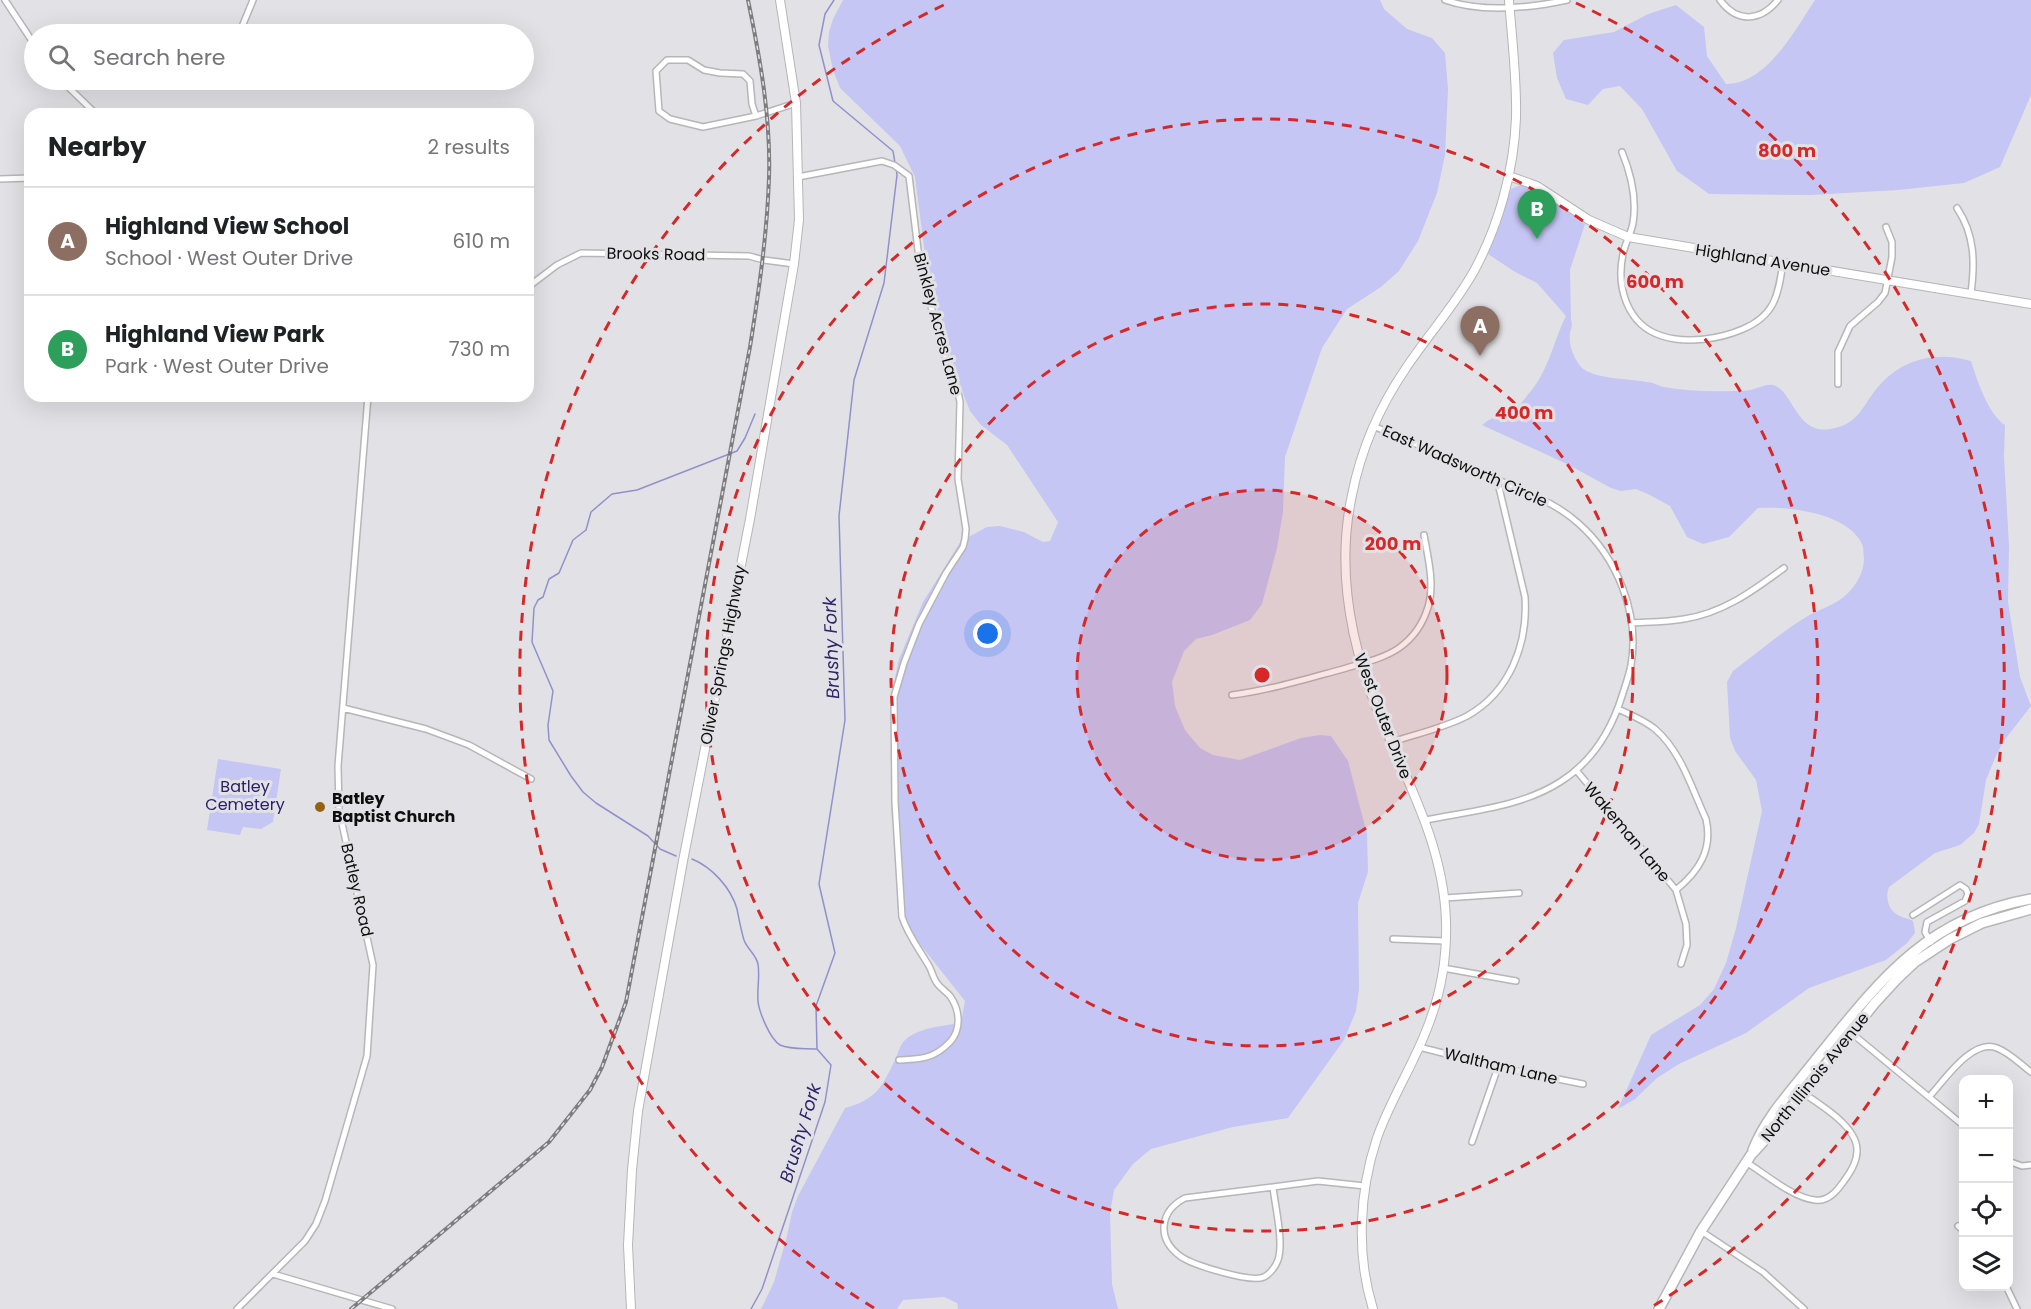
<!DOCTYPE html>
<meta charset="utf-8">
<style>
:root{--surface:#fff;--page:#f2f2f2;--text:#202124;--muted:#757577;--line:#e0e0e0;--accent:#d93025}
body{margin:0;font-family:Poppins,sans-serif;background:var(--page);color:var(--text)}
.controls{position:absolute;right:18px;bottom:18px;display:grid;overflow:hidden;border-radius:12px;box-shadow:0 6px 24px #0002}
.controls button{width:54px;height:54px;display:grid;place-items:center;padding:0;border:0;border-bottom:2px solid var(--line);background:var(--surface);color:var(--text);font:30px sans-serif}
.you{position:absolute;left:988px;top:634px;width:21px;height:21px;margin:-15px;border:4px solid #fff;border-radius:50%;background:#1a73e8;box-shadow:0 0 0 9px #1a73e833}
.badge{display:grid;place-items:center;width:39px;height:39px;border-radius:50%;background:var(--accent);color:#fff;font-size:20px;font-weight:700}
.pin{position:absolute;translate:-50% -50px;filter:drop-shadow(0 2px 3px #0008)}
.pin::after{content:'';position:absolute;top:32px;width:21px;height:18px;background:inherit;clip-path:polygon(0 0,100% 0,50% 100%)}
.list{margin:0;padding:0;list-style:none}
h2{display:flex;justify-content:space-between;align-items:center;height:78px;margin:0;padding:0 24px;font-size:26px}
h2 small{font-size:20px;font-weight:400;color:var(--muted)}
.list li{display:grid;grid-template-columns:39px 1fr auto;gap:18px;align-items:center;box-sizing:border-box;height:108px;padding:0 24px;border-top:2px solid var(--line)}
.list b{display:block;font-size:22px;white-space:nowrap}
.list p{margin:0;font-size:20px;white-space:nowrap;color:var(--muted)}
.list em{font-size:20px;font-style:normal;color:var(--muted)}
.icon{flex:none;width:33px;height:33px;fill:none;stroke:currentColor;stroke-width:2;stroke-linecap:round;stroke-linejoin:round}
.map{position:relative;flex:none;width:2031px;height:1309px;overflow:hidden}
.search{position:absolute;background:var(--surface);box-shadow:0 6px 24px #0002;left:24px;top:24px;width:510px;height:66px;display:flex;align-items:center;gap:15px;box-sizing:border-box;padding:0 21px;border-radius:33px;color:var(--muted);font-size:22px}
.panel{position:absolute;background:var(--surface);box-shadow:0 6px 24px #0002;left:24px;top:108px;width:510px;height:294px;border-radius:18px}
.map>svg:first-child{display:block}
.green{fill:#c5c6f3}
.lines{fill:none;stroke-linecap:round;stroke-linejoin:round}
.stream{stroke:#9190cb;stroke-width:1.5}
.street-casing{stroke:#b6b6b9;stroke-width:8}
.secondary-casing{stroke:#b6b6b9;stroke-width:10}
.highway-casing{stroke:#b6b6b9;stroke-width:12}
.street{stroke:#fff;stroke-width:5}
.secondary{stroke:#fff;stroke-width:8}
.highway{stroke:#fff;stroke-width:9}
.rail-casing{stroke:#7d7d7f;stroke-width:4}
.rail{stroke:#e2e2e6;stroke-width:1.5;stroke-dasharray:4.5;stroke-linecap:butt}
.ring{fill:none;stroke:#d62828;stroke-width:3;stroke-dasharray:10 8}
.poi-dot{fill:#936311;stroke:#e2e2e6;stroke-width:2}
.labels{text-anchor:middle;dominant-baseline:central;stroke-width:6;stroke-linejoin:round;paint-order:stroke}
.street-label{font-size:16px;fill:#0e0e0f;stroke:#e2e2e6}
.park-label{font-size:16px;fill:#2b2065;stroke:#e2e2e6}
.poi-label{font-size:16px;font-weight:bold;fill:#0e0e0f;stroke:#e2e2e6;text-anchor:start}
.water-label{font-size:18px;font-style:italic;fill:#2e246a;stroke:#e2e2e6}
.centre{fill:#d62828;stroke:#e2e2e6;stroke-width:3}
.ring-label{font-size:18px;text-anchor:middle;font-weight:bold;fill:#d62828;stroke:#e2e2e6;stroke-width:6;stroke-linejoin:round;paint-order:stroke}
</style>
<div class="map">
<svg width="2031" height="1309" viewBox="0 0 2031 1309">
<rect width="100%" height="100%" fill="#e2e2e6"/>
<path class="green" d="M843,0h537l4,9 23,20 25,9 13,15 3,36 -3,66 -8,38 -19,48 -19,30 -18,16 -34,22 -25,39 -37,109 -2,55 -6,36 -15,56 -12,16 -38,15 -16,4 -12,12 -12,31 3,24 10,24 15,18 13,7 27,5 61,-22 19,-3 11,1 17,25 19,73 1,38 -10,31 1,86 -3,22 -12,29 -56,78 -55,9 -82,22 -18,15 -19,26 -4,23 2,71 6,25h-160l-1,-6 -13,-6 -41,3 -6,9h-136l13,-27 13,-46 5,-24 6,-16 47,-88c33,-9 37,-22 51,-50 2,-5 4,-13 8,-17 14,-14 40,-15 57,-18l4,-22 -57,-72 -8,-30 -9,-137 1,-69 7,-34 24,-57 38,-61 26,-14 13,-1 24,6 19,10 7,-1 8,-19 -51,-77 -26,-20 -11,-14 -6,-15 -20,-60 -18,-74 -11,-85 -15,-31 -60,-58 -7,-18 -5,-24 1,-14 4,-13z
M1815,0h216v95l-31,72 -36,16 -66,7 -87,5 -102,-1 -32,-23 -35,-62 -22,-23 -17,3 -15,16 -22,-6 -9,-21 -4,-25 11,-13 50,-8 34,-18 28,-9 28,22 3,29 19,28c41,0 69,-54 89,-84z
M1521,185l15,4 49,35 -15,46 1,50c2,6 0,7 -1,13 -2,11 4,26 11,34 11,12 50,12 66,15 6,0 11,4 17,5 22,4 47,5 69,4 6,0 12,0 18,-1 7,-2 15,-6 22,-5 21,5 23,54 62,43 22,-5 27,-20 39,-36 24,-32 59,-42 97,-31 6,19 17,53 34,64l-1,32 5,89 -1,56 12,75 11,29 -28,36 -8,16 -9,22 -7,44 -5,9 -14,12 -25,8 -46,34c-4,10 -1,23 9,28 4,3 10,3 15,6l2,12 -8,10 -21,17 -77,28 -63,45 -67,31 -22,14 -22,21 -17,10 33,-74 49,-30 14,-16 12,-26 10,-35 26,-117 -6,-31 -21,-29 -5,-13 -3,-56 6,-11c23,-17 46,-37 70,-52 13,-9 34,-14 44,-25 10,-10 17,-22 17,-36 -1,-4 0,-10 -2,-14 -14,-31 -74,-38 -104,-36l-29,29 -26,7 -16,-7 -17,-31 -22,-12 -12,-5 -15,2 -10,-3 -44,-24 -85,-39c11,-10 25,-11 37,-20 4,-3 8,-10 12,-14 19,-24 22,-49 35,-75l-29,-33 -22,-11 -27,-18 23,-65z
M218,759l63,10 -8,53 -12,7 -18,-2 -3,8 -33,-5z"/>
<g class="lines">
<path class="stream" d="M834,0l-9,14 -6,31 14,56 60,50 2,12
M676,856l-16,-7 -12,-13 -52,-33 -13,-11 -12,-16 -22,-36 -1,-15 5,-34 -21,-49 2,-34 4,-8 5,-3 6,-18 10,-6 14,-33 13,-10 5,-18 21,-18 25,-4 100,-39 8,-13 10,-24
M692,859c20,8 39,29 45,50 2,10 4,21 7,31 3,9 12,14 14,24 2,12 -1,24 0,37 1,11 12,38 22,44 11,5 25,3 37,4
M751,1309l11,-20 63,-187 6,-37 -14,-16 -1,-43 19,-53 -16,-69 26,-164 -6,-204 15,-136 30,-97 13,-108 -1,-7"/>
<g class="street-casing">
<path id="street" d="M5,0l29,44
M1445,0c36,13 85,8 122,0
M1720,0c17,23 40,22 58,0
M239,34l14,-34
M667,60h21l16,10 16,3 23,1 7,7 2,23 4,12 -53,11 -33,-8 -11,-8 -3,-40z
M61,80l35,34
M756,116l40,-13
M1622,152c9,22 15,47 11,71 -2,11 -8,20 -10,31 -7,33 4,71 39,82 25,8 58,3 81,-7 33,-14 35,-35 40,-66
M798,177l84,-16 12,4 15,11 9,74 4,23 21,78 15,41 2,10 -2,77 8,50 -1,10 -2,8 -17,26 -27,51 -15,39 -10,34 1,105 7,115c6,18 17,32 27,49 3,5 4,12 8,17 3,5 9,8 13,13 10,14 12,34 -1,47 -16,16 -28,16 -50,17
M0,179l30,-1
M1957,208c18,27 18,55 14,85
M528,287l29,-22 24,-12 168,3 15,4 30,4
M1838,384v-32l12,-26 28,-24 7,-9 7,-36v-15l-6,-15
M1373,426c44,18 87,37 130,56 26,12 53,21 75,41 39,34 62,91 53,142 -2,11 -6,21 -9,31 -11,35 -30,66 -62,86 -39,25 -90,29 -134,38
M1632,623c17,-1 35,-1 52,-4 39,-6 69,-28 100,-51
M1232,695c38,-5 74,-16 111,-26 19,-6 40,-10 56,-21 14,-10 24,-24 29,-41 7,-23 0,-49 -4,-72
M343,708l83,21 43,16 62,34
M1618,709c13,6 26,11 37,20 26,22 37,60 51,90 7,31 -7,52 -30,71
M1392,742c24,-8 52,-14 75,-26 43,-24 61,-72 58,-119l-28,-118
M1576,770l100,120 10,34 1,21 -6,19
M1445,898l74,-5
M1913,915l47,-30 6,4 2,5 -3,7 -38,21 -2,10 6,10
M1393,939l52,2
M1443,968l73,13
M1849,1031l115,95
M1419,1047l79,20 85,17
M1929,1097c15,-16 43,-59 68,-49 13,5 23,16 34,24
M1472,1142l26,-75
M2008,1161l14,5 9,-1
M1746,1162c18,11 47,36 69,38 13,2 22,-9 29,-19 6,-8 13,-19 13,-30 1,-26 -43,-50 -63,-64
M1273,1187c2,19 11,55 5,73 -2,6 -8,14 -14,17 -13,6 -72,-12 -84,-21 -24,-18 -20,-45 5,-58z
M1273,1187l45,-6 47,5
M1958,1226l6,5
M1701,1231l62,41 41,37
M273,1274l119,35
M2006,1286l11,23
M237,1309l68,-68 11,-17 9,-23 42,-145 6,-91 -34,-155 -1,-44 30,-370"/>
</g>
<g class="secondary-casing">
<path id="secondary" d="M1509,176l28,10 52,34 39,17 403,67
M631,1309l-3,-64 4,-75 6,-59 45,-250 67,-342 44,-255 5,-44 -3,-117 -16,-103
M1373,1309c-17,-54 -14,-117 4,-171 13,-37 35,-71 49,-107 14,-34 21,-73 20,-109 -2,-76 -39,-141 -68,-210 -28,-70 -42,-143 -26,-217 9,-46 28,-89 54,-127 22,-33 49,-63 68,-97 25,-46 40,-101 42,-153 1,-39 -4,-79 -7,-118"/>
</g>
<g class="highway-casing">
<path id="highway" d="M1753,1150c13,-33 38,-59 60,-87 64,-79 111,-145 218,-164
M1659,1309l42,-78 50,-76 23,-25 100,-126 23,-25 18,-17 35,-23 32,-16 49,-14"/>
</g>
<use href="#street" class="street"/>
<use href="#secondary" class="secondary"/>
<use href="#highway" class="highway"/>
<g class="rail-casing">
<path id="rail" d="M351,1309l198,-167 41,-52 12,-23 24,-65 124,-655c9,-57 17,-112 19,-169 2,-60 -9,-120 -21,-178"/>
</g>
<use href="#rail" class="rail"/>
</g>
<circle cx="1262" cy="675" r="185" fill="#d62828" fill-opacity=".12"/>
<g class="ring">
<circle cx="1262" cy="675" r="185"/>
<circle cx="1262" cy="675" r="371"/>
<circle cx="1262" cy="675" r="556"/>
<path d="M874 1308A742 742 0 0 1 948 3M1576 3A742 742 0 0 1 1650 1308"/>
</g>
<circle class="poi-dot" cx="320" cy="807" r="6"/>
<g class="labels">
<g class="street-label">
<text transform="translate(656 254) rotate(1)">Brooks Road</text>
<text transform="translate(1763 260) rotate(9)">Highland Avenue</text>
<text transform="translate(938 324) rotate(75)">Binkley Acres Lane</text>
<text transform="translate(1465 466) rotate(24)">East Wadsworth Circle</text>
<text transform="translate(723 655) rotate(-79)">Oliver Springs Highway</text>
<text transform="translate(1383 716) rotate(69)">West Outer Drive</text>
<text transform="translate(1627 832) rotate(50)">Wakeman Lane</text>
<text transform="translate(357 890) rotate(77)">Batley Road</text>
<text transform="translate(1501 1066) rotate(13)">Waltham Lane</text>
<text transform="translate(1815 1077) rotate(-51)">North Illinois Avenue</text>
</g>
<g class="park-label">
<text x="245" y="786">Batley<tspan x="245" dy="18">Cemetery</tspan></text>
</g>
<g class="poi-label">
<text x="332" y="798">Batley<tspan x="332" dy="18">Baptist Church</tspan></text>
</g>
<g class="water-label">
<text transform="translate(831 648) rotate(-92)">Brushy Fork</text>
<text transform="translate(800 1133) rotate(-73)">Brushy Fork</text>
</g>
</g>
<circle cx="1262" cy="675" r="9" class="centre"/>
<g class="ring-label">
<text x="1787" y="157">800 m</text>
<text x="1655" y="288">600 m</text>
<text x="1524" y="419">400 m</text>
<text x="1393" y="550">200 m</text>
</g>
</svg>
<div class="controls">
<button>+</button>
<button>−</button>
<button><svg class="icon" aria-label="locate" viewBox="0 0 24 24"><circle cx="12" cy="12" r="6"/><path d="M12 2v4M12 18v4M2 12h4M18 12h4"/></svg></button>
<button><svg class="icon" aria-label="layers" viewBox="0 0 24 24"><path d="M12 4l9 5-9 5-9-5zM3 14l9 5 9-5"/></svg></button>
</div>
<div class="you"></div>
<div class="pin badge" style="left:1480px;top:356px;background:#8d6e63">A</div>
<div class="pin badge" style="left:1537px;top:239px;background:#2e9e5b">B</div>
<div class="search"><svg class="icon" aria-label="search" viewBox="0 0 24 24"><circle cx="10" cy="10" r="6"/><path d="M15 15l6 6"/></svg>Search here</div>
<section class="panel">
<h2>Nearby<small>2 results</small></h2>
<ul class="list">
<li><span class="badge" style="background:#8d6e63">A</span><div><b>Highland View School</b><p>School · West Outer Drive</p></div><em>610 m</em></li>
<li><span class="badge" style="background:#2e9e5b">B</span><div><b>Highland View Park</b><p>Park · West Outer Drive</p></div><em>730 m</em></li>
</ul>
</section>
</div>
